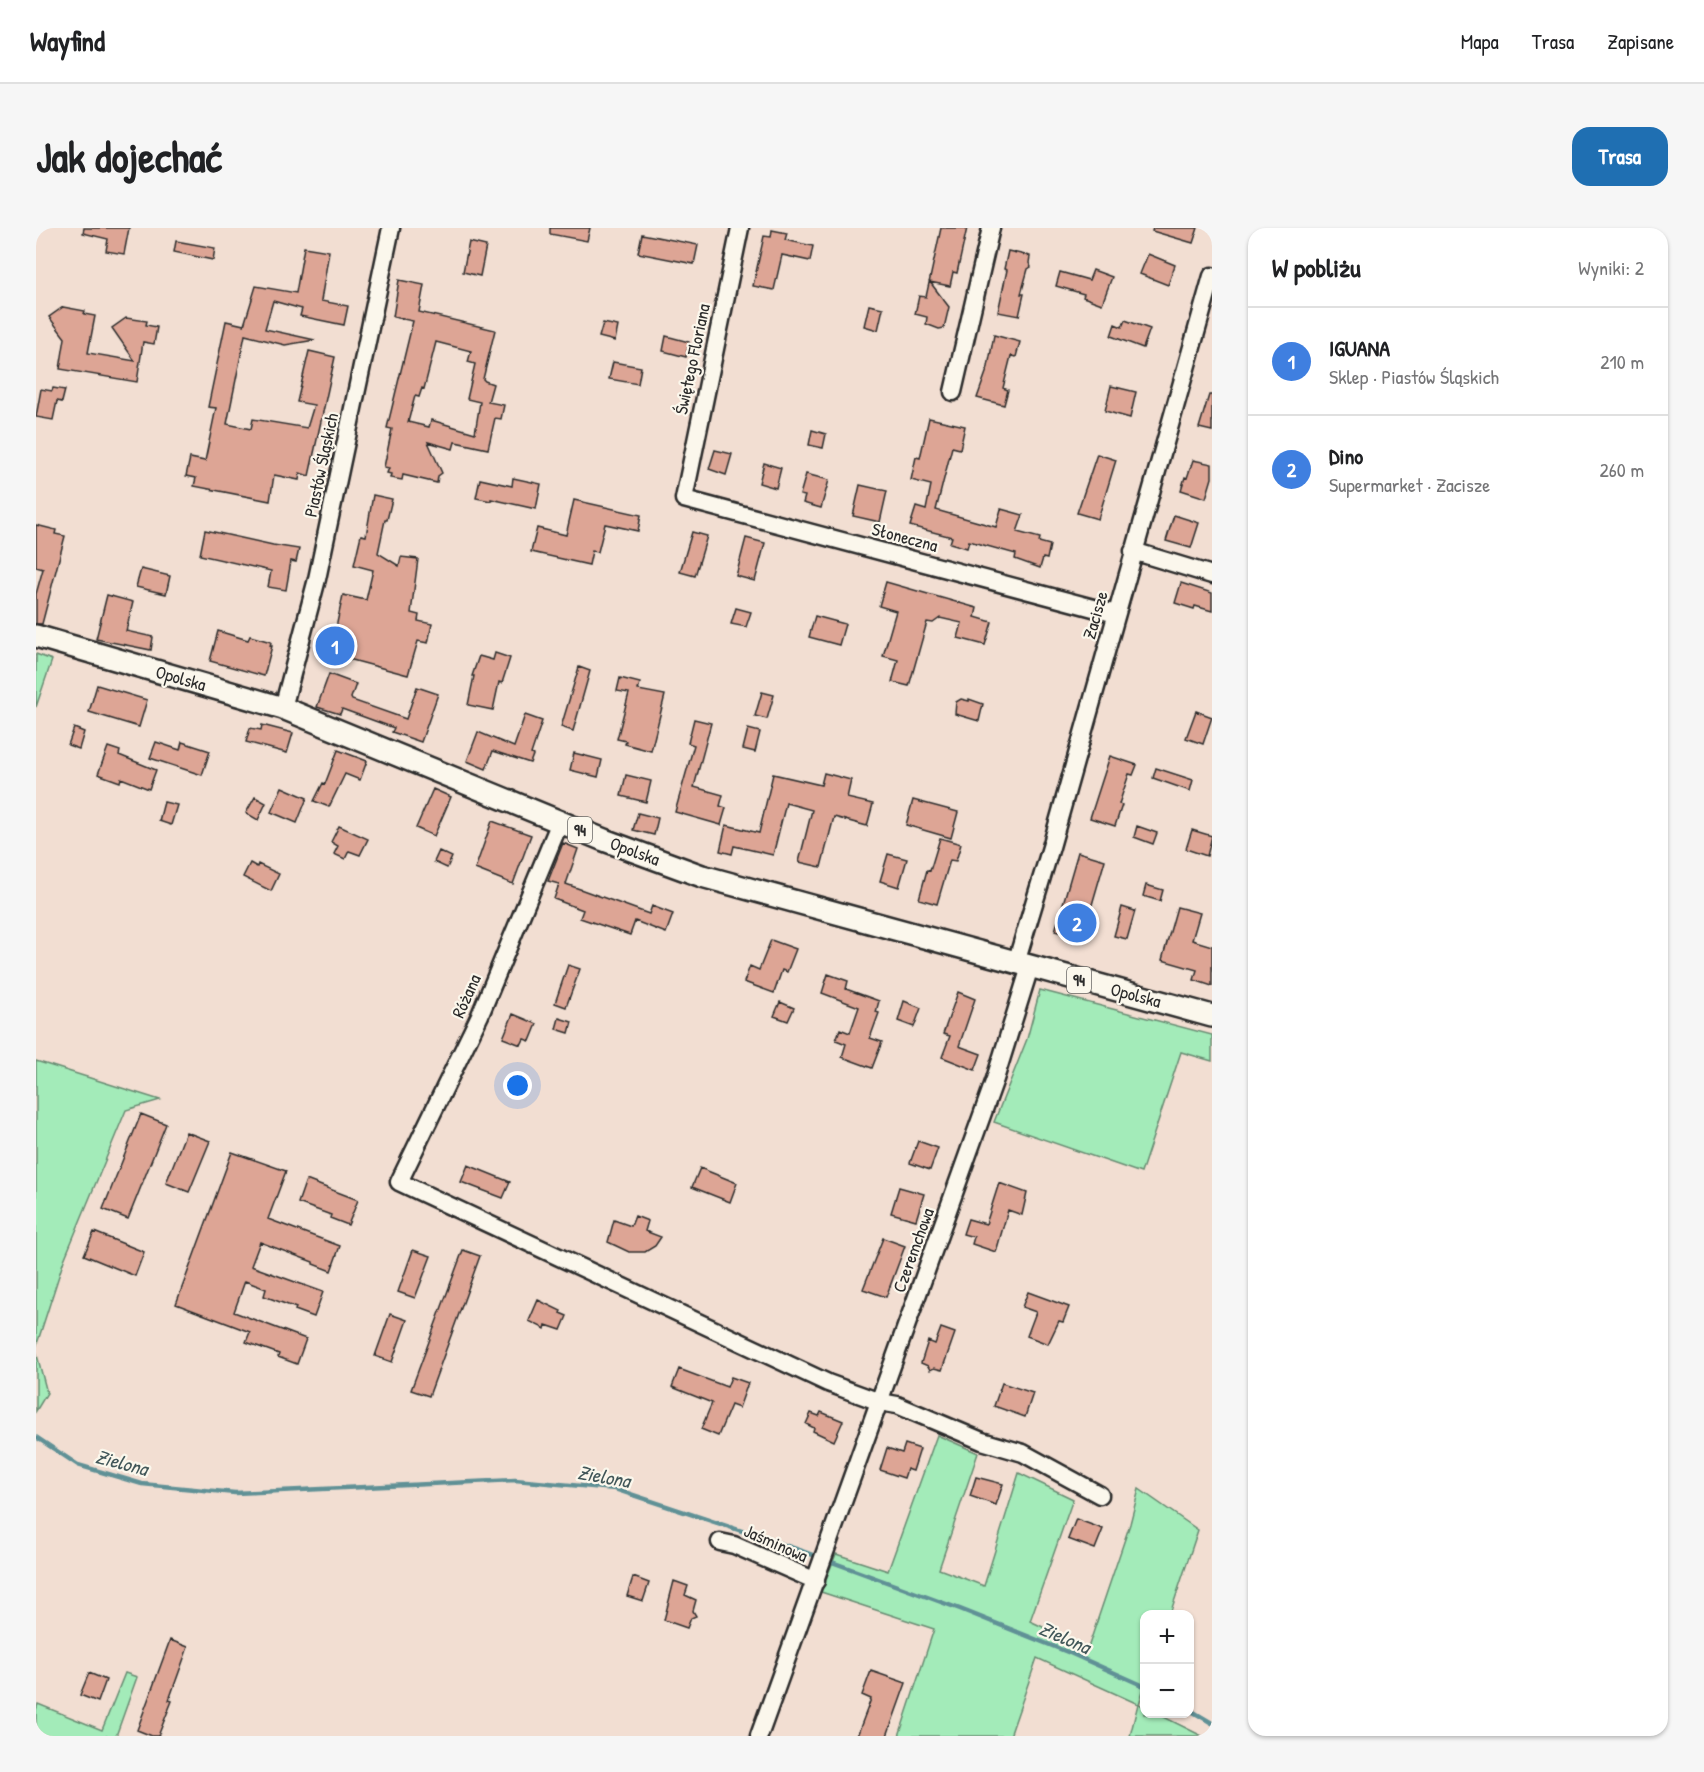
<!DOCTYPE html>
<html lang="pl">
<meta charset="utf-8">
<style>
:root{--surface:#fff;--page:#f6f6f6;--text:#202124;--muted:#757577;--line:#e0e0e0;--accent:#1f6fb2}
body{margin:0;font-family:"Patrick Hand",sans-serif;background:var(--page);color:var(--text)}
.controls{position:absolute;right:18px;bottom:18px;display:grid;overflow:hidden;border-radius:12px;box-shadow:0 2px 4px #0004}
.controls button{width:54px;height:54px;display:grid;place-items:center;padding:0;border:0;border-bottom:2px solid var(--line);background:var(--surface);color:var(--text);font:30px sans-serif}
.you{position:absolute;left:482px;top:858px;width:21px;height:21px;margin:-15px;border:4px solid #fff;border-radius:50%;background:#1a73e8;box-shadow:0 0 0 9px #1a73e833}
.badge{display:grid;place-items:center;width:39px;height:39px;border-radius:50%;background:var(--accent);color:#fff;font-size:20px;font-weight:700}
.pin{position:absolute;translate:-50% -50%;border:3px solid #fff;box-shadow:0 2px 6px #0006}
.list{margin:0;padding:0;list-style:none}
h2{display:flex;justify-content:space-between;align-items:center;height:78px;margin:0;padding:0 24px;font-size:26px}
h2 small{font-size:20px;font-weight:400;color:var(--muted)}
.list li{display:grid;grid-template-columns:39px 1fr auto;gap:18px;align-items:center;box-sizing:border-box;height:108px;padding:0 24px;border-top:2px solid var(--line)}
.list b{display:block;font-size:22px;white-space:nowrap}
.list p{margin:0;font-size:20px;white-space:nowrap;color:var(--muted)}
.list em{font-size:20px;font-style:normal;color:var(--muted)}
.map{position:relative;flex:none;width:1176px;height:1508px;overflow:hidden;border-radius:18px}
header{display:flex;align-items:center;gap:36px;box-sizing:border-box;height:84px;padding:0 30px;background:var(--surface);border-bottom:2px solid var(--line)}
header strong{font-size:28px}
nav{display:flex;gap:33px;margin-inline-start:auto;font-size:21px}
.intro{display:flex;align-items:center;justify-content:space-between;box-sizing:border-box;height:144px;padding:0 36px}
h1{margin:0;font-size:42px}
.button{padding:15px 27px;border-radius:18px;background:var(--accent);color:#fff;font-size:21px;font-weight:700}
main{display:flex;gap:36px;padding:0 36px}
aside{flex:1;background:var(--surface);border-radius:18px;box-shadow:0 2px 4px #0004}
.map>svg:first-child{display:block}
.green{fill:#a3ebb9;stroke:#678b72;stroke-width:1.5}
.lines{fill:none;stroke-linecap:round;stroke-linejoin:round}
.stream{stroke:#609196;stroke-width:4.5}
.building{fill:#dda595;stroke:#2b2b2b;stroke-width:1.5;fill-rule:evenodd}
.minor-casing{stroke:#2b2b2b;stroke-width:21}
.major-casing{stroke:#2b2b2b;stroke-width:26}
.minor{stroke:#fbf7ec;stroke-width:16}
.major{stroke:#fbf7ec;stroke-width:21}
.labels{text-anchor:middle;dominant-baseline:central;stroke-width:4.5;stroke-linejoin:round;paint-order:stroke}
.shield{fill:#fbf7ec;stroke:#696865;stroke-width:1.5}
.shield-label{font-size:16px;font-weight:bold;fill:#2b2b2b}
.street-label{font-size:18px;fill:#2b2b2b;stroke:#fbf7ec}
.water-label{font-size:20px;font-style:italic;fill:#415658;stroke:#fbf7ec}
</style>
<header>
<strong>Wayfind</strong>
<nav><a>Mapa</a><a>Trasa</a><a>Zapisane</a></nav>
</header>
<div class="intro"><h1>Jak dojechać</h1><a class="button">Trasa</a></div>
<main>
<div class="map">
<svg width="1176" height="1508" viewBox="0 0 1176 1508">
<rect width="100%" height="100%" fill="#f2ded2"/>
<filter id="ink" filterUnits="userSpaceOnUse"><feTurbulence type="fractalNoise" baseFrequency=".0167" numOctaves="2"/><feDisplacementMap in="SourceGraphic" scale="12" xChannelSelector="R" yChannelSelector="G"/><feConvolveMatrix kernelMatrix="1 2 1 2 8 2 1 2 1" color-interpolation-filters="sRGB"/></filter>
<g filter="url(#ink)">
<path class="green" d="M0,426l16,6 -16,47z
M1004,762l172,45v26l-31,-9 -40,121 -147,-51 33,-83z
M0,833l124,39 -34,10 -62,150 -28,87z
M0,1123l11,42 -11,18z
M901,1207l41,18 -39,116 45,17 35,-113 54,26 -43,122 58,27 42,-124 9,-35 59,41 -28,84h-26v74l-5,16 5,3v7h14l44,22h-72l8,-32 -101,-46 -27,78h-111l35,-107 -113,-37 15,-38 52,17z
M89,1445l12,4 -21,59h-80v-26l2,-6 64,26z"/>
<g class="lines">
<path class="stream" d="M0,1209l42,28 64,19 93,9 280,-13 100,9 187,62 158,58 110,44 74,33
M1154,1482l22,13"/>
</g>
<path class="building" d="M48,0h45l-5,26 -18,-3 2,-12 -25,-6z
M514,0h40l-3,13 -37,-7z
M905,0h26l-10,45 -4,-1 -3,14 -20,-4 19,25 -5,21 -5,1 -13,-5 1,-7 -12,-3 4,-18 7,1z
M1117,0h45l-5,15 -41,-12z
M736,2l15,3 -2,7 28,6 -3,15 -28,-6 -8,35 -21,-4 11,-50 7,1z
M606,6l56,11 -4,19 -56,-11z
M140,13l39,7 -2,12 -39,-8z
M433,14l17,4 -6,30 -17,-4z
M268,19l25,4 -8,50 27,5 -4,19 -44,-9 2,-7 -29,-8 -8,28 50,11 -30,5 -40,-10 -18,89 24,5 2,-10 54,9 7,-23 -17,-3 12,-51 26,6 -26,119 -9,-3 -1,7 -25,-5 -4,26 -76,-15 2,-8 -10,-2 4,-18 15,3 11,-53 -8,-1 18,-86 18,4 12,-39 40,7z
M972,23l22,5 -1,7 2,4 -3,2 -7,25h3l-5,22 -21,-4 9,-42 -3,-1z
M1112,26l27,11 -7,20 -28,-11z
M1057,42l19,7 -10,27 -19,-7 1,-3 -28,-8 4,-14 29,8z
M363,52l25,5 -5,27 76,18 -12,49 2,2 8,3 -5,18 16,3 -3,14 -6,-1 -7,31 -33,-7 -2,7 -25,-7 14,31 -4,3 -1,7 -34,-8 -1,5 -12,-2 1,-4 -4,-1 2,-5 -5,-1 8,-38 -5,-1 26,-107 -20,-4zM400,114l35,9 -3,11 7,2 -8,35 13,3 -5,31 -44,-13 -2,7 -21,-5 7,-26 4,1 3,-9 2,1z
M833,77l14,3 -5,22 -14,-4z
M27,79l22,4 -1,3 11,2 -7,37 47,8 -23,-33 14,-10 21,3 -1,4 11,2 -3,17 -11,-2 -6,40 -77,-13 5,-31 -16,-21z
M1089,92l25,9 -7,19 -32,-12 4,-12 7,3z
M567,95l15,3 -3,15 -16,-4z
M958,107l26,7 -4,15 -5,-1 -8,32 5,2 -4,15 -27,-7 11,-31z
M630,108l23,6 -3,15 -23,-6z
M577,134l28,5 -3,17 -29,-5z
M1075,158l25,6 -6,26 -25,-7z
M17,160l12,2 -3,12 -5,-1 -4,19 -17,-3 5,-28 11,2z
M1173,167h3v36l-13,-3z
M893,190l36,8 -5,23 -8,-2 -16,63 60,17 5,-18 22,6 -6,17 23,6 -1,4 11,3 -3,14 -4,-1 -3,10 -25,-9 1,-5 -47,-13 -2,7 -17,-5 2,-6 -42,-11 6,-19 10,3 5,-25 -20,-5 5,-23 4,1z
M776,202l14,4 -3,14 -14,-3z
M679,222l17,4 -6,21 -17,-6z
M1061,226l19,6 -18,59 -21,-6z
M1157,232l19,4v14l-6,20 -25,-8 4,-13 2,1z
M728,235l17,5 -5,20 -17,-5z
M770,246l23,6 -8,28 -18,-5 2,-7 -5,-1z
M477,250l28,6 -5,25 -45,-10v2l-15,-3 4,-19 32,7z
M824,257l27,6 -7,31 -27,-6z
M337,267l19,4 -5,21h-2l-7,33 21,13 2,-9 17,2 -7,54 8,2 -1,6 14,3 -4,19 -10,-2 -10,34 -82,-22 3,-18 5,2 9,-42 23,5 7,-30 -19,-5 7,-30 5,1z
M538,272l67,15 -3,16 -33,-7 -7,28 -6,-1 -3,14 -58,-13 6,-24 29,7z
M1138,287l25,8 -8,25 -25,-7z
M0,297l20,5 -1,4 10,2 -23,88h-6v-30l7,-25 -7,-2z
M169,302l68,15 26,4 -3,13 -5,-1 -5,29 -18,-3 3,-16 -71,-16z
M656,304l15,4 -12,40 -15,-4z
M710,310l19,5 -10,38 -19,-5z
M105,341l29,7 -4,18 -30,-7z
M850,354l91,26 -2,9 17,5 -7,23 -27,-7 4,-15 -22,-5 -7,5 -6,-1 -18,64 -17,-4 6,-22 -15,-4 13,-45 -17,-5z
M1145,355l31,10v18l-17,-5 -1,3 -19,-6z
M71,367l26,7 -7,29 27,6 -2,13 -55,-11z
M700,380l15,4 -5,15 -15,-3z
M779,388l30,8 -6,21 -30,-8z
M182,403l30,9 2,-4 21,6 -1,4h2l-8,30 -54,-15z
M459,425l15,5 -8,25 -3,-1 -6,28 -25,-5 6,-29h-2l7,-20 14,4z
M543,439l11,4 -17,60 -12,-4z
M293,446l27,10 -5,14 1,2 54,19 11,-32 21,7 -17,48 -29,-10 2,-4 -52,-19 -2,5 -23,-7z
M584,450l20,5 -2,7 27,5 -14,56 -26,-7 1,-3 -9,-2 12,-46 -12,-2z
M61,457l50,15 -8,27 -50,-15z
M726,464l12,3 -7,24 -12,-3z
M925,471l8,2v-2l14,5 -4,17 -24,-7 1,-12z
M1160,483l16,6 -9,27 -17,-6z
M489,487l17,6 -11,33 2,1 -3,8 -37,-12 -7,18 -19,-8 11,-29 36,15z
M658,491l17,4 -17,64 29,8 -3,11 6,2 -5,17 -46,-13 19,-67 -6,-2z
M226,497l31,8 -6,20 -41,-11 4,-14 11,2z
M38,500l10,4 -5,17 -11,-4z
M712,501l12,3 -5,20 -12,-3z
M120,514l24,8 2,-8 28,9 -8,24 -52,-17z
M72,519l12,4 -1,4 37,15 -7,19 -28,-11 -1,4 -22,-8z
M302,522l29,11 -7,19 -15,-6 -16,33 -15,-6 9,-18 2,1z
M538,525l28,7 -4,17 -28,-7z
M1074,528l27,9 -4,10 -4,-1 -10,30 3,1 -7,21 -25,-8z
M1120,540l37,12 -3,11 -37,-13z
M788,545l27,7 -4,18 26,6 -6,22 -33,-9 -13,50 -22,-5 13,-52 -26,-7 -13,52 -39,-9 -2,8 -12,-3 6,-26 33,8 14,-59 48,11z
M590,547l25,6 -5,21 -25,-6z
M246,559l25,11 -10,25 -26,-11z
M397,561l18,8 -17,39 -18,-8z
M219,569l11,6 -8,17 -12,-7z
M877,572l45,12 -7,26 -45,-13z
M128,574l13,3 -6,20 -12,-4z
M602,585l20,5 -4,17 -21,-5z
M456,593l39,14 -18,49 -38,-15z
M303,598l29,13 -8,16 -11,-4 -4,8 -11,-5 4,-8 -7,-4z
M1101,598l20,7 -4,11 -19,-7z
M1156,602l20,6 -5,20 -21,-7z
M904,610l21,6 -5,17 -6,-1 -13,44 -18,-5 8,-29 3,1z
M527,615l15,6 -12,35 83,30 3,-8 21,8 -7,19 -31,-12 -5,14 -50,-17 3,-8 -29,-11 5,-15 -11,-3z
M403,623l13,6 -5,11 -13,-6z
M1042,624l27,8 -23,79 -27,-8z
M852,626l19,5 -8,28 -19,-6z
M214,635l7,4 1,-3 21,10 -8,17 -28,-14z
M1110,657l17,5 -3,11 -17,-5z
M1086,679l13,4 -8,28 -13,-3z
M1141,679l23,6 -8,27 20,6v40l-18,-6 3,-10 -35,-10z
M735,712l25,9 -9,23 -5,-2 -8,23 -30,-11 6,-16 9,4z
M532,737l12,4 -14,38 -11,-4z
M792,746l20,7 -2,8 33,12 -3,11 3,1 -9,25 12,4 -10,26 -30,-11 4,-13 -10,-4 4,-11 10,4 9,-26 -37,-14z
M922,764l17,7 -16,47 22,8 -6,16 -33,-13 8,-21 -7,-2z
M868,773l17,7 -7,19 -16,-6z
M744,774l14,6 -6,13 -14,-5z
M477,786l24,10 -7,17 -6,-2 -3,6 -18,-7z
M523,790l13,4 -3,11 -13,-4z
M105,886l25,10 -38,95 -25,-10z
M150,904l24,9 -21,51 -23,-9z
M882,913l20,7 -8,22 -20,-7z
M196,924l54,19 -18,48 72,27 -9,25 -18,-7v-2l-53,-20 -9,24 72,26 -9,25 -19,-7 1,-2 -32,-12 2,-7 -21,-8 -11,31 72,27 -9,25 -19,-7 1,-3 -33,-12 4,-10 -74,-28z
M432,937l42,17 -7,16 -42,-16z
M664,940l37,15 -7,19 -38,-15z
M270,952l52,20 -10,25 -18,-7 1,-3 -33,-12z
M963,955l28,10 -5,22 -14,-5 -12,42 -24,-8 2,-7 -11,-3 5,-15 18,5z
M863,959l25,7 -8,26 -25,-7z
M599,988l13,5 -3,10 16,6 -6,9 -10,6h-16l-21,-10 6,-22 17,6z
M58,1004l50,20 -9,24 -51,-21z
M847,1010l22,8 -19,51 -23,-8z
M377,1022l18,6 -16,42 -17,-6z
M427,1022l17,6 -51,140 -18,-6z
M992,1064l41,15 -6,15 -4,-1 -11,23 -21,-8 9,-24 -14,-5z
M502,1072l23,11 -1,2 7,3 -6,14 -15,-5 -1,4 -16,-8z
M354,1086l17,6 -15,42 -17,-6z
M905,1100l14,5 -13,37 -8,-2 -4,2 -2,-4 -7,-3 7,-22 7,3z
M643,1141l48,18 4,-10 17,6 -9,25 -8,-3 -13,31 -17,-7 11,-26 -40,-16z
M966,1155l31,10 -8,24 -31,-11z
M785,1184l22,9 -9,20 -21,-10 1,-3 -8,-4 5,-11 8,3z
M869,1216l15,5 -7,22 -6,-2 -3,9 -24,-8 7,-22 15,5z
M940,1249l27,7 -7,21 -26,-9z
M1040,1291l27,10 -8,20 -27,-10z
M597,1349l16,6 -6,18 -16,-5z
M638,1353l14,5 -3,9 11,5 -3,11 3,5 -5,2 -4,10 -23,-8z
M134,1412l18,7 -19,53 3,1 -14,35h-6l-15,-6z
M835,1443l35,12 -19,53h-30l14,-37 -9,-4z
M53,1445l17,7 -8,22 -18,-7z"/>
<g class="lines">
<g class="minor-casing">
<path id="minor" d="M704,0l-56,271 432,115
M917,164l38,-164
M1097,323l79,24
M247,480l34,-129 74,-351
M524,594l-80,193 -81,167 429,201 52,19 17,3 85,36 41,12 77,42
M980,735l35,-116 161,-571
M684,1314l14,3 82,36
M723,1508l236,-657 35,-112"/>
</g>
<g class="major-casing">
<path id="major" d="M0,408l247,72 321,132 98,36 510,140"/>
</g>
<use href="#minor" class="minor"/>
<use href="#major" class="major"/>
</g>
</g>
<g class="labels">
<g class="shield">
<rect x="532" y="589" width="24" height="26" rx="4.5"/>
<rect x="1031" y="739" width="24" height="26" rx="4.5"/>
</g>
<g class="shield-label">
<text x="544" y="602">94</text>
<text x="1043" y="752">94</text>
</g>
<g class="street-label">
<text transform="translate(656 131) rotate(-78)">Świętego Floriana</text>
<text transform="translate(285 237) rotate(-78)">Piastów Śląskich</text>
<text transform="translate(869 309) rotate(15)">Słoneczna</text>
<text transform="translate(1059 387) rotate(-74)">Zacisze</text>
<text transform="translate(145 450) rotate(16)">Opolska</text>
<text transform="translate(599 623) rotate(20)">Opolska</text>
<text transform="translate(1100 767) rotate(15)">Opolska</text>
<text transform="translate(430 768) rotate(-66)">Różana</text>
<text transform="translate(877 1022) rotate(-70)">Czeremchowa</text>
<text transform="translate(740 1315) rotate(24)">Jaśminowa</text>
</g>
<g class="water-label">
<text transform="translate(86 1234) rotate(15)">Zielona</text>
<text transform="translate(568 1248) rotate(10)">Zielona</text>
<text transform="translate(1029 1409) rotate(23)">Zielona</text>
</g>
</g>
</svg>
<div class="controls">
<button>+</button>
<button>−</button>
</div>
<div class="you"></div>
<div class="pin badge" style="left:299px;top:418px;background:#3f7fe0">1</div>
<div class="pin badge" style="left:1041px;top:695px;background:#3f7fe0">2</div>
</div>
<aside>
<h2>W pobliżu<small>Wyniki: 2</small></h2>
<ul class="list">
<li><span class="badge" style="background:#3f7fe0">1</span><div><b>IGUANA</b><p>Sklep · Piastów Śląskich</p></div><em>210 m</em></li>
<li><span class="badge" style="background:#3f7fe0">2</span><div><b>Dino</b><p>Supermarket · Zacisze</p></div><em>260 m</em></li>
</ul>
</aside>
</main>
